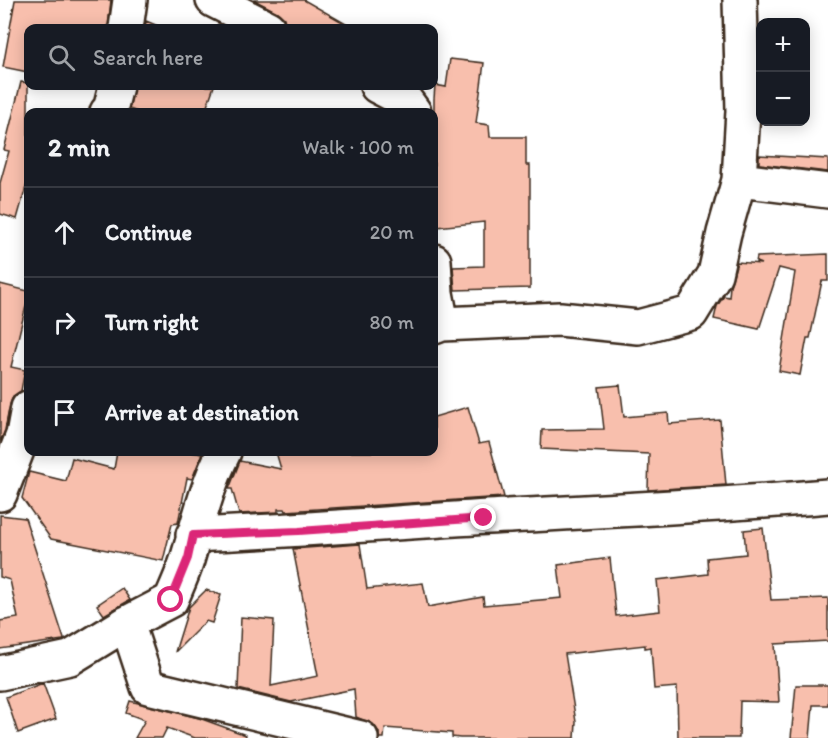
<!DOCTYPE html>
<meta charset="utf-8">
<style>
:root{--surface:#171b24;--page:#242831;--text:#f1f3f6;--muted:#9ea1a6;--line:#363941}
body{margin:0;font-family:Itim,sans-serif;background:var(--page);color:var(--text)}
.controls{position:absolute;right:18px;top:18px;display:grid;overflow:hidden;border-radius:12px;box-shadow:0 3px 15px #0003}
.controls button{width:54px;height:54px;display:grid;place-items:center;padding:0;border:0;border-bottom:2px solid var(--line);background:var(--surface);color:var(--text);font:30px sans-serif}
.stop{position:absolute;width:18px;height:18px;margin:-14px;border:4px solid #db2777;border-radius:50%;background:#fff}
.stop.end{background:#db2777;border-color:#fff;box-shadow:0 2px 6px #0008}
.list{margin:0;padding:0;list-style:none}
h2{display:flex;justify-content:space-between;align-items:center;height:78px;margin:0;padding:0 24px;font-size:26px}
h2 small{font-size:20px;font-weight:400;color:var(--muted)}
.list li{display:grid;grid-template-columns:39px 1fr auto;gap:18px;align-items:center;box-sizing:border-box;height:90px;padding:0 24px;border-top:2px solid var(--line)}
.list b{display:block;font-size:22px;white-space:nowrap}
.list em{font-size:20px;font-style:normal;color:var(--muted)}
.icon{flex:none;width:33px;height:33px;fill:none;stroke:currentColor;stroke-width:2;stroke-linecap:round;stroke-linejoin:round}
.map{position:relative;flex:none;width:828px;height:738px;overflow:hidden}
.search{position:absolute;background:var(--surface);box-shadow:0 3px 15px #0003;left:24px;top:24px;width:414px;height:66px;display:flex;align-items:center;gap:15px;box-sizing:border-box;padding:0 21px;border-radius:12px;color:var(--muted);font-size:22px}
.panel{position:absolute;background:var(--surface);box-shadow:0 3px 15px #0003;left:24px;top:108px;width:414px;height:348px;border-radius:12px}
.map>svg:first-child{display:block}
.building{fill:#f8bfad;stroke:#3b2a1e;stroke-width:1.5}
.lines{fill:none;stroke-linecap:round;stroke-linejoin:round}
.minor-casing{stroke:#3b2a1e;stroke-width:38}
.minor{stroke:#fff;stroke-width:33}
.route{stroke:#db2777;stroke-width:8}
</style>
<div class="map">
<svg width="828" height="738" viewBox="0 0 828 738">
<rect width="100%" height="100%" fill="#fff"/>
<filter id="ink" filterUnits="userSpaceOnUse"><feTurbulence type="fractalNoise" baseFrequency=".0167" numOctaves="2"/><feDisplacementMap in="SourceGraphic" scale="12" xChannelSelector="R" yChannelSelector="G"/><feConvolveMatrix kernelMatrix="1 2 1 2 8 2 1 2 1" color-interpolation-filters="sRGB"/></filter>
<g filter="url(#ink)">
<path class="building" d="M15,0h96l-3,28h-80v44l-25,-5z
M254,0h50l49,28h-67l-2,-10 -7,-6z
M146,21l17,7h-18z
M450,59l34,4 -8,60 13,2 1,12h36v28h4v123l-75,2 -2,-23 31,-1v-44l-47,5 -3,-49v-79l1,-14 11,2z
M21,82l7,1v97l-11,39 -17,-5v-31l9,-32 -5,-1z
M134,86h80l-9,26h-67l-9,-3z
M759,155l69,4v13l-69,-8z
M828,254v27h-6l-12,57h-3l-7,37 -21,-4 16,-99 -16,-4 -20,61 -45,-10 3,-13 7,-10 5,1 1,-11 7,-24 24,2 -5,-2 1,-5z
M0,284l28,7v7l-17,69 14,3 -4,21 -8,5 -3,8 -5,26 -5,12z
M620,385l4,32 44,-4 1,11 51,-4 6,65 -78,5 1,-36 -108,-5 1,-19 62,-1 -5,-42z
M468,407l11,37 10,-2 15,55 -218,14 -1,-2h-7v3l-39,2 -7,-25h-3l11,-28 41,8 -5,-17h158v-35z
M117,452h73l12,2 -10,25 -5,-1 -9,45 -6,1 -9,37 -112,-22 -29,-41 7,-26 37,9 6,-23 42,11z
M0,515l25,3 39,121 -1,1 -63,9v-28l18,-3 -8,-38 -10,-3z
M763,528l8,72 57,-2v43l-53,3 4,58 -39,-1 -1,37h-61l-1,-51 -23,2 -3,-42 -6,1v-3l-80,9 11,68 -1,16h-115l-8,-1v-4l-67,-5 -1,10h-5v-6l-6,-8 -17,-7 -2,-28 -63,13 -53,-13 3,-72 33,3 -3,66 47,-10 -25,-127 67,-5 7,45 56,-6 5,24 55,-10 1,8 78,-7 -4,-33 52,-7 6,58 44,-5 -3,-31 51,-6 -1,-16 39,-4 -2,-24z
M122,588l8,12 -26,15 -7,-10z
M206,590l15,5 -9,28 -6,-2 -31,31 14,-45z
M43,683l13,36 -38,14 -12,-36z
M796,685h32v20h-15l-3,33h-19z
M130,701l69,17 47,17 -1,3h-50l-28,-10 -5,10h-27l10,-18 -19,-7z"/>
<g class="lines">
<g class="minor-casing">
<path id="minor" d="M213,0l55,28
M126,28l4,-28
M377,86l29,15 8,11
M107,112l3,-2 6,-24
M739,180l89,11
M434,261l2,32 6,31
M434,327l8,-3 118,-5 78,8 53,-14 24,-39 9,-41 15,-53 4,-69 -3,-111
M0,494l23,-59 5,-27
M193,535c99,-4 197,-12 295,-18 113,-6 227,-11 340,-21
M127,623l21,64 213,51
M0,673l70,-15 57,-35 44,-23c6,-14 13,-29 17,-43 11,-36 19,-72 36,-105"/>
</g>
<use href="#minor" class="minor"/>
</g>
</g>
<g class="lines" filter="url(#ink)">
<path class="route" d="M171,600l17,-42 5,-23 106,-4 185,-13"/>
</g>
</svg>
<div class="controls">
<button>+</button>
<button>−</button>
</div>
<div class="stop" style="left:171px;top:600px"></div>
<div class="stop end" style="left:484px;top:518px"></div>
<div class="search"><svg class="icon" aria-label="search" viewBox="0 0 24 24"><circle cx="10" cy="10" r="6"/><path d="M15 15l6 6"/></svg>Search here</div>
<section class="panel">
<h2>2 min<small>Walk · 100 m</small></h2>
<ul class="list">
<li><svg class="icon" aria-label="ahead" viewBox="0 0 24 24"><path d="M12 20V5M6 11l6-6 6 6"/></svg><div><b>Continue</b></div><em>20 m</em></li>
<li><svg class="icon" aria-label="right" viewBox="0 0 24 24"><path d="M7 20v-9h11M14 6l5 5-5 5"/></svg><div><b>Turn right</b></div><em>80 m</em></li>
<li><svg class="icon" aria-label="arrive" viewBox="0 0 24 24"><path d="M6 21V4h12l-3 4 3 4H6"/></svg><div><b>Arrive at destination</b></div></li>
</ul>
</section>
</div>
